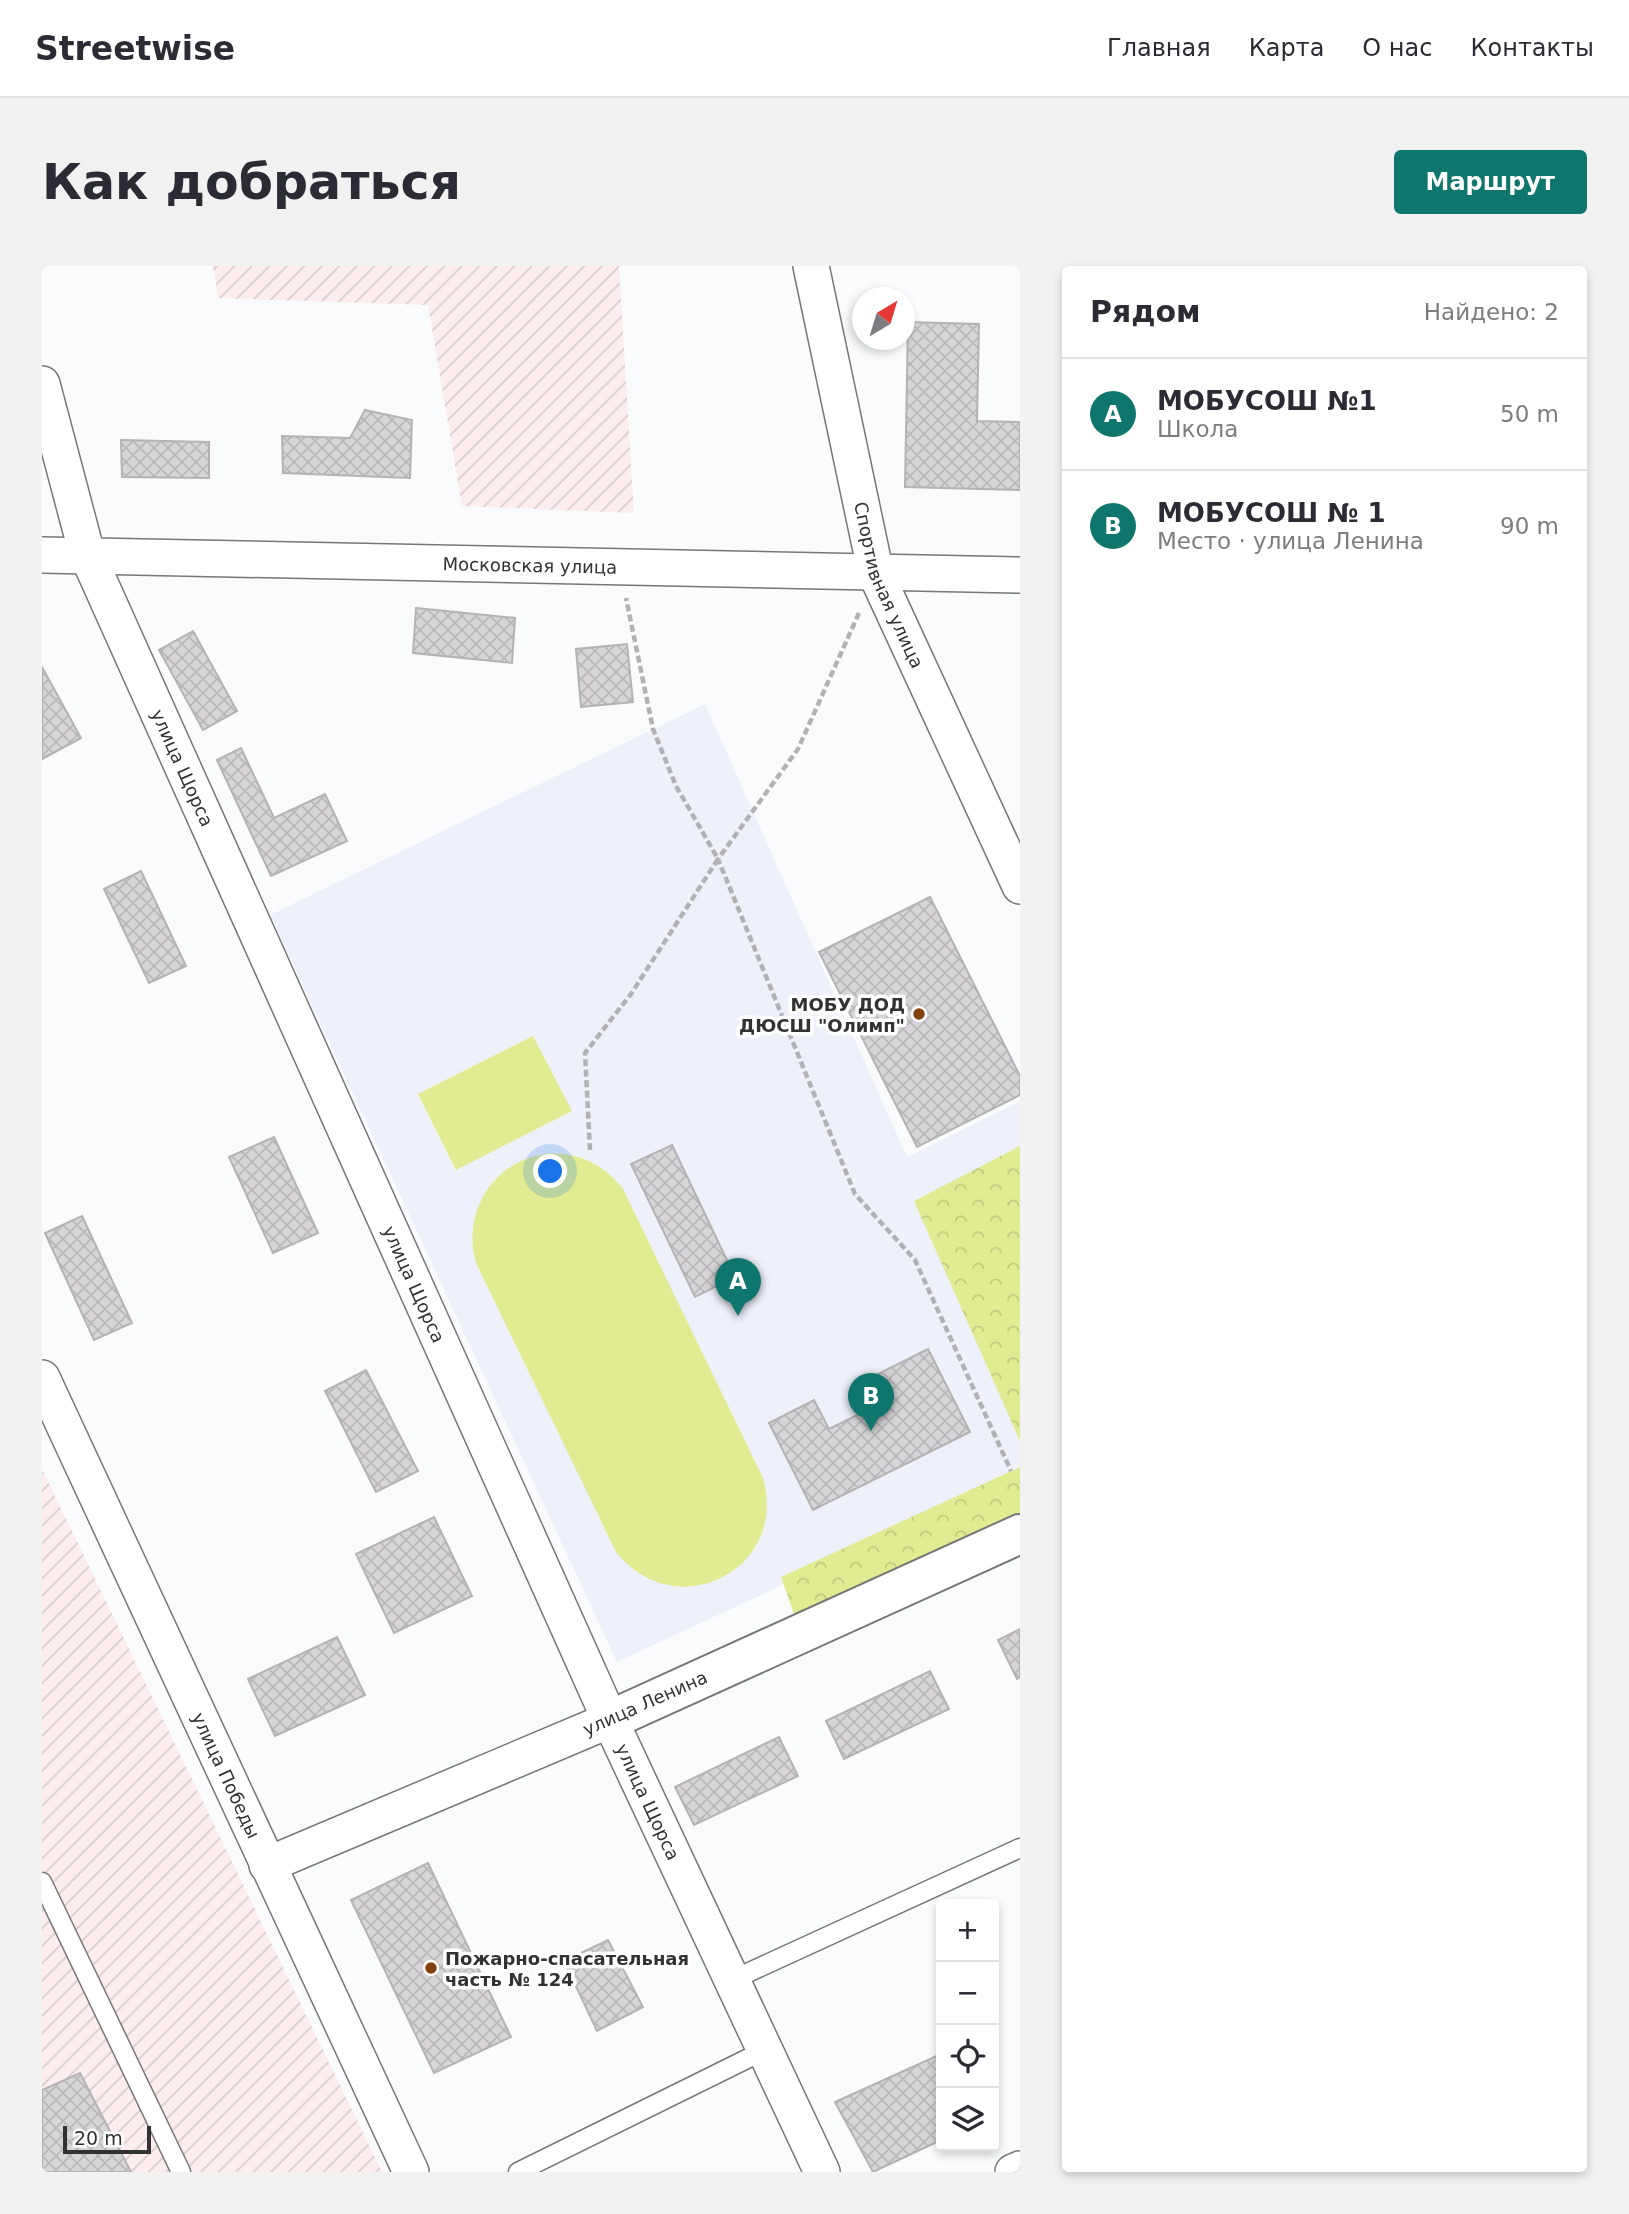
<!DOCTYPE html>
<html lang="ru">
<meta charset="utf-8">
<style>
:root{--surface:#fff;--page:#f2f2f3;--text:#2b2b33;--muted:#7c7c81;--line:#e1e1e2;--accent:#0f766e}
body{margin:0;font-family:"DejaVu Sans",sans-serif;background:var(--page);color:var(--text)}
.controls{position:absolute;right:21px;bottom:21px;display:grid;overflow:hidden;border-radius:7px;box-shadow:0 4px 10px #0003}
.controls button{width:63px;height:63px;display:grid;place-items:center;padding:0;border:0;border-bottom:2px solid var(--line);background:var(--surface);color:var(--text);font:35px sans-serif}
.compass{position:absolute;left:810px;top:21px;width:63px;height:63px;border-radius:50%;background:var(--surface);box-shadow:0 4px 10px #0003;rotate:38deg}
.scale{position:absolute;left:21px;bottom:18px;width:88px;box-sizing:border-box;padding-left:7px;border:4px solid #323233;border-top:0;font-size:19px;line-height:24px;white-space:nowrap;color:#323233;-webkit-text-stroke:5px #fff;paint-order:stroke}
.you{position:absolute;left:509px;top:906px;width:24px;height:24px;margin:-18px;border:5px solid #fff;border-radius:50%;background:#1a73e8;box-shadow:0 0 0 10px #1a73e833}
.badge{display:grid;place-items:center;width:46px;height:46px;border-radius:50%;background:var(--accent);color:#fff;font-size:23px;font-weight:700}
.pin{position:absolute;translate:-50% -58px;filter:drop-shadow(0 2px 4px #0008)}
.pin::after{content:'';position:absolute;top:37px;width:24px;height:21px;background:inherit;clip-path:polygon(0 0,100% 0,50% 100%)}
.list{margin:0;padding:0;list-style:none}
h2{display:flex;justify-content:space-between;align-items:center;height:91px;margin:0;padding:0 28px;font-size:30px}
h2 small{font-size:23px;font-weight:400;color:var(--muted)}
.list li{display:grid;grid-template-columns:46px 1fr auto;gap:21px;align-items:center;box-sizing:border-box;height:112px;padding:0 28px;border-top:2px solid var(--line)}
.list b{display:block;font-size:26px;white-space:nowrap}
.list p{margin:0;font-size:23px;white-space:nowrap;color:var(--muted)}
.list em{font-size:23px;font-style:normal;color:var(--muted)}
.icon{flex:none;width:38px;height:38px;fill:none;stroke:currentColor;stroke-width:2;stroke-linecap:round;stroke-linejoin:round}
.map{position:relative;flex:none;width:978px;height:1906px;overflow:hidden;border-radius:7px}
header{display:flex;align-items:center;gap:42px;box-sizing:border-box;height:98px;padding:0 35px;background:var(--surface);border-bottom:2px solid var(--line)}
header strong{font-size:33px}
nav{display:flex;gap:38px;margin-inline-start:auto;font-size:24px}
.intro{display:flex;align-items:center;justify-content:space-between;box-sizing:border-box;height:168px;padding:0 42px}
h1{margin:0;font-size:49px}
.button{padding:18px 32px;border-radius:7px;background:var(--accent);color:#fff;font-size:24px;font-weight:700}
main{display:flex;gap:42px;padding:0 42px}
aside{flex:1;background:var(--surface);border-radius:7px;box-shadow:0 4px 10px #0003}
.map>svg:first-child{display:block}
.industrial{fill:url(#industrial-furrows)}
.built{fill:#eef1fa}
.green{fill:#e1eb92}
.park{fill:url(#park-crowns)}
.building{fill:url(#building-cross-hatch);stroke:#b4b2b4;stroke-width:2}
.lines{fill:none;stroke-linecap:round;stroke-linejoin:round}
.service-casing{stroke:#777779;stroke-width:21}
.minor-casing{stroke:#777779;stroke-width:38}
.tertiary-casing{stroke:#777779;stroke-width:42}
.path{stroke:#b2b2b4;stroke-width:4.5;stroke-dasharray:7 3.5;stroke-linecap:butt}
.service{stroke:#fff;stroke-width:18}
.minor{stroke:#fff;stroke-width:35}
.tertiary{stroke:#fff;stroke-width:38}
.poi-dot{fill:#83410e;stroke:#fff;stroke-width:2.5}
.labels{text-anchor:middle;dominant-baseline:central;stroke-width:7;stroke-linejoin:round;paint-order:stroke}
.street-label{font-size:18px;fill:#323233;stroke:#fff}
.poi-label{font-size:18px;font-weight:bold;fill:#323233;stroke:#fff;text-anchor:end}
</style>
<header>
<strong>Streetwise</strong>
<nav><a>Главная</a><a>Карта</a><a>О нас</a><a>Контакты</a></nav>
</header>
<div class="intro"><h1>Как добраться</h1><a class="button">Маршрут</a></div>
<main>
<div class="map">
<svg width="978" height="1906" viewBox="0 0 978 1906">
<defs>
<pattern id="industrial-furrows" width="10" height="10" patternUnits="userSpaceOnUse" patternTransform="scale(1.75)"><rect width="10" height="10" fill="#fdedee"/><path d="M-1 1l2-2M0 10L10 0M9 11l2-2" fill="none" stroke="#d9cccd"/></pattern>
<pattern id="park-crowns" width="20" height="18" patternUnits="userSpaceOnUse" patternTransform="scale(1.75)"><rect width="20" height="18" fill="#e1eb92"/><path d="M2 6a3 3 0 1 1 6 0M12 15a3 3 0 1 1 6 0" fill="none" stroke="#c2ca7e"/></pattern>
<pattern id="building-cross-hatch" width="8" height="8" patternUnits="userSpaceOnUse" patternTransform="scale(1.75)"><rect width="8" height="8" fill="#d7d5d7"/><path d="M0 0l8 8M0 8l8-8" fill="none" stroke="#b9b7b9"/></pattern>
</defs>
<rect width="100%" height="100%" fill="#fafbfd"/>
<path class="industrial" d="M171,0h406l15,247 -172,-7 -34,-201 -210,-7z
M0,1203l340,703h-340z"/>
<path class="built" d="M663,438l202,453 113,-56v373l-403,188 -347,-747z"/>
<path class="green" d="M491,770l39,75 -116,59 -38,-76z
M503,888c31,-3 59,10 78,35l140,289c26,92 -87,149 -147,74l-140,-289c-14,-50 16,-101 69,-109z"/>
<path class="park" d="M978,880v295l-106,-240z
M978,1201v51l-225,99 -14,-40z"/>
<path class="building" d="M866,56l71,2 -2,97 43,1v68l-115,-3z
M323,144l47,10 -2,58 -127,-5 -1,-37 68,2z
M79,174l88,2v36l-87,-1z
M374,342l99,10 -3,45 -99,-10z
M151,365l44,80 -34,19 -44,-80z
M585,378l6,58 -52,5 -5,-58z
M0,401l39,71 -39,21z
M199,482l33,70 51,-24 22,47 -76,35 -54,-116z
M99,605l45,95 -37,17 -45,-94z
M888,631l90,179v19l-103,52 -98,-195z
M232,871l44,96 -45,20 -44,-96z
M630,879l63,132 -40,20 -64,-133z
M40,950l50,107 -38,17 -49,-107z
M886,1083l42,83 -157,78 -44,-87 45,-23 15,29 59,-29 -12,-25z
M324,1104l52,101 -42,21 -51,-101z
M392,1251l38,79 -78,37 -38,-79z
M978,1363v48l-3,2 -19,-39z
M295,1371l28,58 -90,41 -27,-57z
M888,1405l19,38 -105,50 -18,-38z
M737,1471l19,39 -104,49 -19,-38z
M386,1597l83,174 -77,36 -83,-173z
M566,1674l35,67 -46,24 -33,-70z
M899,1788v86l-68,32 -38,-70z
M38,1807l51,99h-89v-82z"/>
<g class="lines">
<g class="service-casing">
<path id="service" d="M0,1616l139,290
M690,1714l288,-132
M476,1906l247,-122"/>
</g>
<g class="minor-casing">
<g id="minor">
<path id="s1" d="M769,0l65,308 144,312"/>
<path id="s2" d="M0,118l45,170 523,1166 212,452"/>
<path id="s3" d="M0,289l978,20"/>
<path id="s4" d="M0,1112l369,794"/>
<path d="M225,1599l343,-145"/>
<path d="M971,1906l7,-3"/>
</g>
</g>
<g class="tertiary-casing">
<path id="tertiary" d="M568,1454l410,-186"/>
</g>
<path class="path" d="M817,347l-61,136 -80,110 137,335 60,66 96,211
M548,884l-5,-97 46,-59 87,-135 -42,-73 -23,-57 -27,-131"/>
<use href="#service" class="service"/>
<use href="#minor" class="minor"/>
<use href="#tertiary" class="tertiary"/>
</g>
<g class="poi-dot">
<circle cx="877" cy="748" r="7"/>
<circle cx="389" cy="1702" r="7"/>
</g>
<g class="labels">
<g class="street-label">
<text stroke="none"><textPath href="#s3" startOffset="488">Московская улица</textPath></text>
<text stroke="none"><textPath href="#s1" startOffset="329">Спортивная улица</textPath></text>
<text stroke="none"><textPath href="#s2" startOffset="410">улица Щорса</textPath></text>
<text stroke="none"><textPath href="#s2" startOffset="976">улица Щорса</textPath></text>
<text transform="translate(603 1437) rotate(-24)">улица Ленина</text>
<text stroke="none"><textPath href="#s4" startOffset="438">улица Победы</textPath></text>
<text stroke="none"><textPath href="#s2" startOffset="1544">улица Щорса</textPath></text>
</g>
<g class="poi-label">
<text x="863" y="738">МОБУ ДОД<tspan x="863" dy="21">ДЮСШ "Олимп"</tspan></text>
<text x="403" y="1692" text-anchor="start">Пожарно-спасательная<tspan x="403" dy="21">часть № 124</tspan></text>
</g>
</g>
</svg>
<div class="controls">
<button>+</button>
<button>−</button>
<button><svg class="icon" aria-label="locate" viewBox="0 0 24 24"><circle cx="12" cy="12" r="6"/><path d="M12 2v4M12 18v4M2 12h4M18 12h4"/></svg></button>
<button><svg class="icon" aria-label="layers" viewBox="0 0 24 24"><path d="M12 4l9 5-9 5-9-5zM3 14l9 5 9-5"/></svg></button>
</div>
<svg class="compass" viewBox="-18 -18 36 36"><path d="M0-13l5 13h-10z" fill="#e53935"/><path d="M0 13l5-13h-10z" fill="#7c7c81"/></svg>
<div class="scale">20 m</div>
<div class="you"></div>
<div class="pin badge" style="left:696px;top:1050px">A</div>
<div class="pin badge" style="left:829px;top:1165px">B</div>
</div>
<aside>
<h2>Рядом<small>Найдено: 2</small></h2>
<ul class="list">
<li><span class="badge">A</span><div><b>МОБУСОШ №1</b><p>Школа</p></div><em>50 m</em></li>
<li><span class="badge">B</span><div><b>МОБУСОШ № 1</b><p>Место · улица Ленина</p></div><em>90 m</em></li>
</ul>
</aside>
</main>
